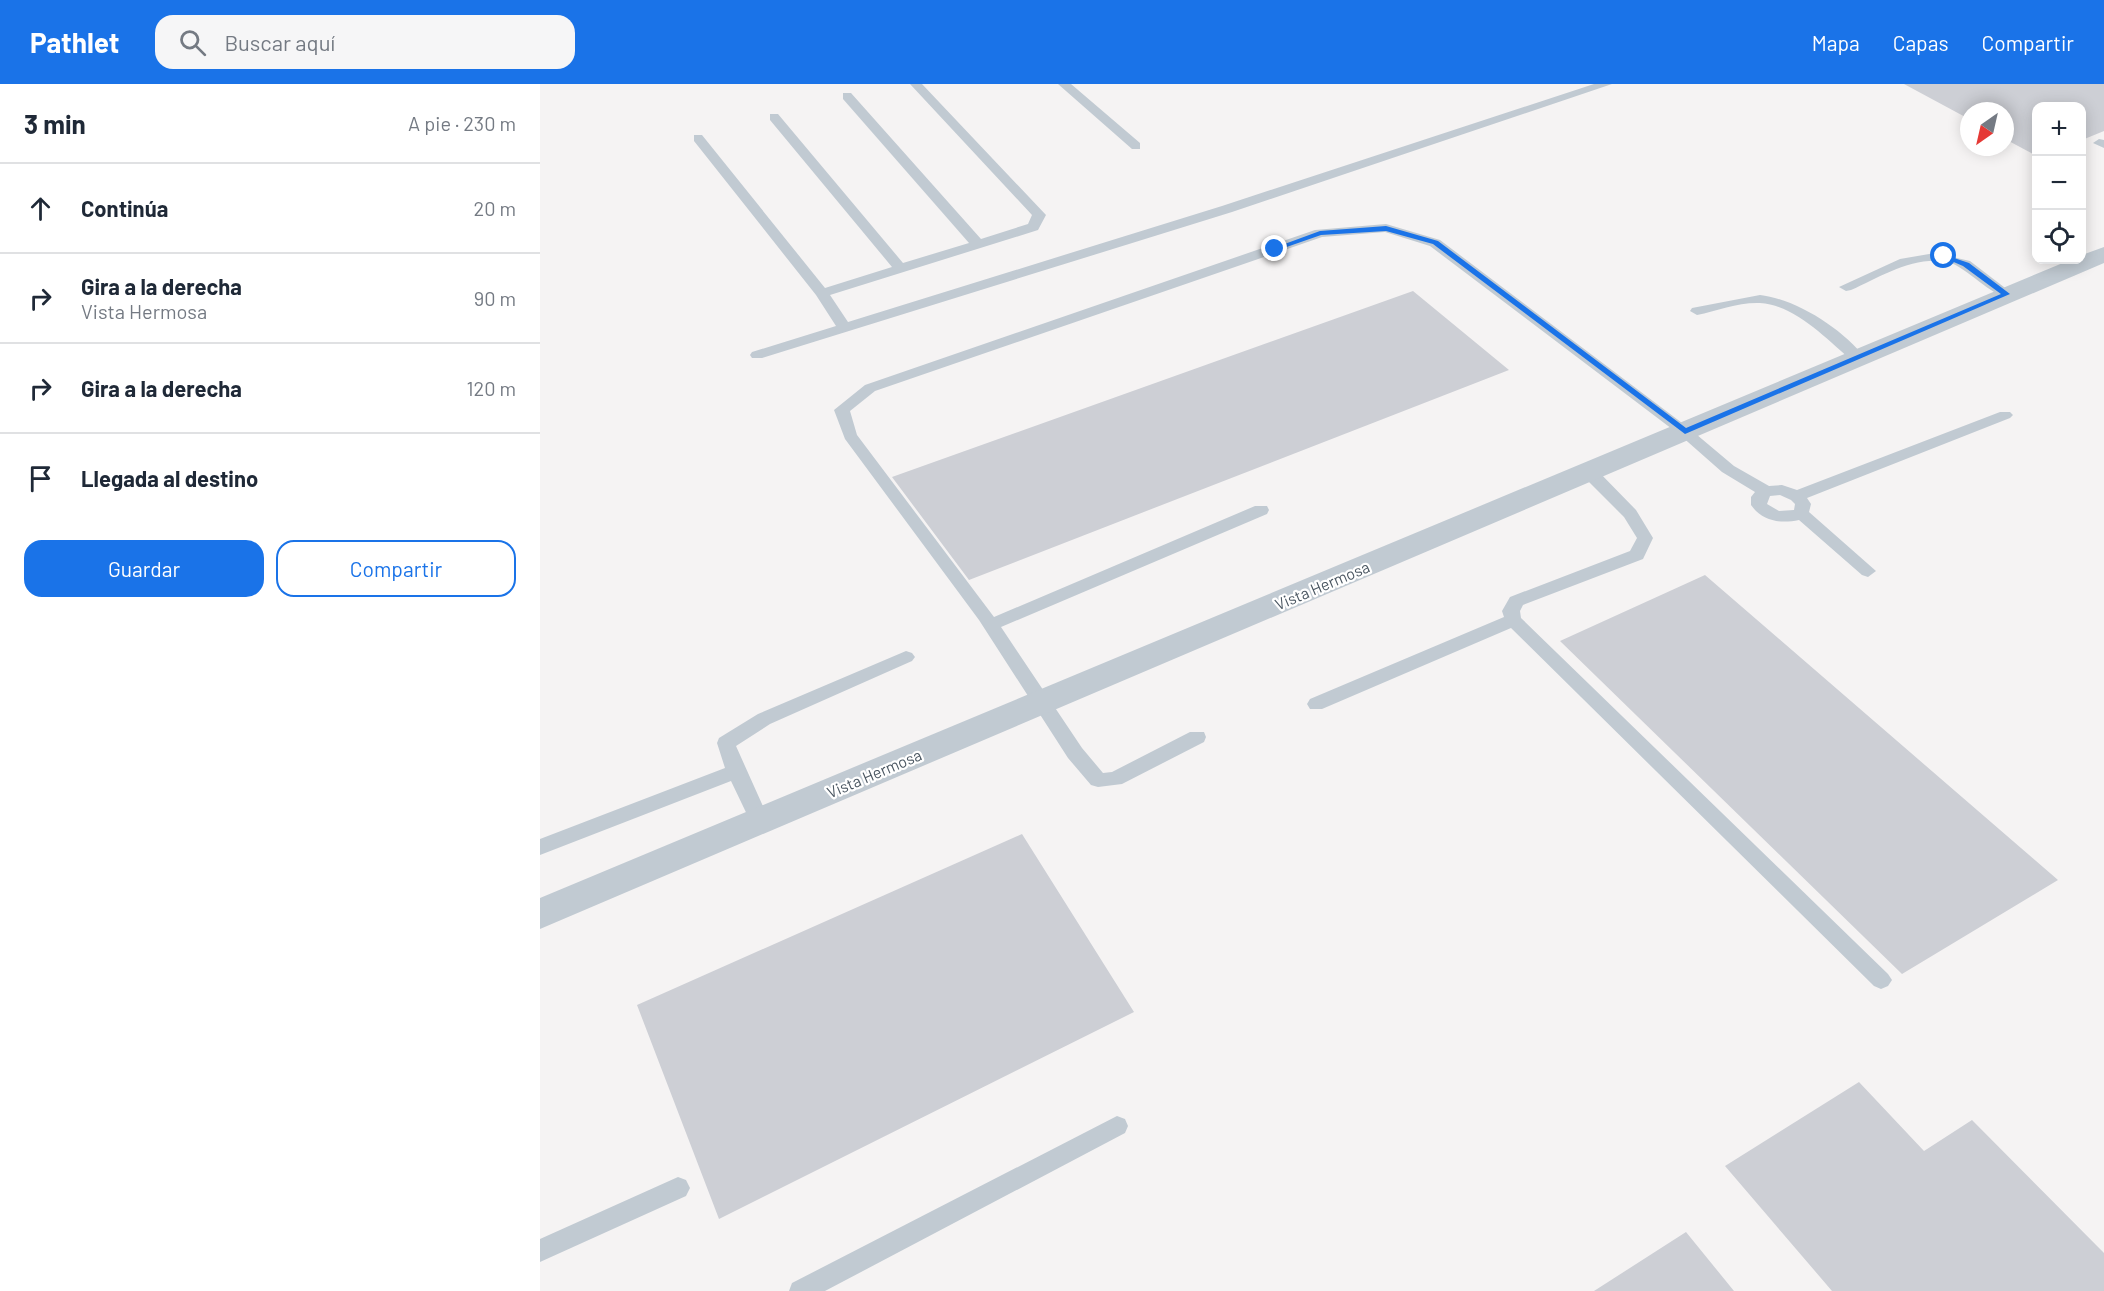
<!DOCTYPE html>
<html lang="es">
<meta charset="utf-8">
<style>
:root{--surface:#fff;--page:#f6f6f7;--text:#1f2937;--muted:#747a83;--line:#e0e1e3;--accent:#1a73e8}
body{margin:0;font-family:Barlow,sans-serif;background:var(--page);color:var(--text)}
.controls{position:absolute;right:18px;top:18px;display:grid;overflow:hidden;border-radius:12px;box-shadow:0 3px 15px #0003}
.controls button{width:54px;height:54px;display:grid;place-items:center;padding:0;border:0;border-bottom:2px solid var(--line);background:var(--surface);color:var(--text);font:30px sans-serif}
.compass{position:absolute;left:1420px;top:18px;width:54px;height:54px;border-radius:50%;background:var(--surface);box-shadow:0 3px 15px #0003;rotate:214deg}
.stop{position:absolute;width:18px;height:18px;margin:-14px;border:4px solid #1a73e8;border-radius:50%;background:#fff}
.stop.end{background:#1a73e8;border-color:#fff;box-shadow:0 2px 6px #0008}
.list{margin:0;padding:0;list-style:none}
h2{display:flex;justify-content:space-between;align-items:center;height:78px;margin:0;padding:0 24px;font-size:26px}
h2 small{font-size:20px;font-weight:400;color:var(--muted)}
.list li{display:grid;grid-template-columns:39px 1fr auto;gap:18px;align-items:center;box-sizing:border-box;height:90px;padding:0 24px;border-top:2px solid var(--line)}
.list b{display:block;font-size:22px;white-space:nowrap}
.list p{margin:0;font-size:20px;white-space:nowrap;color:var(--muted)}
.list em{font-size:20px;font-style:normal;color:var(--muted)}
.actions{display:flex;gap:12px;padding:18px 24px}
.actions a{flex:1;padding:14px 0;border:2px solid var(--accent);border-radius:18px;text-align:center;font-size:21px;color:var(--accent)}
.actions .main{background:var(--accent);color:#fff}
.icon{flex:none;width:33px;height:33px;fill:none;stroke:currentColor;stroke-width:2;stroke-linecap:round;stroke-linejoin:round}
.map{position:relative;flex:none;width:1564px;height:1207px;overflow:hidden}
header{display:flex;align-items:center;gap:36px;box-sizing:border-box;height:84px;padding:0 30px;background:var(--accent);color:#fff}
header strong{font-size:28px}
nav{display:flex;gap:33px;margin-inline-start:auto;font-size:21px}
.search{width:420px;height:54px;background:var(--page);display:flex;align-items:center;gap:15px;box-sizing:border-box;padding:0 21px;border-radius:18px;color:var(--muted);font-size:22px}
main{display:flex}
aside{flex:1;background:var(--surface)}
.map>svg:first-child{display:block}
.building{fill:#cdcfd5}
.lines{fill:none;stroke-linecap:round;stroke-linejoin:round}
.service{fill:#c1cad2;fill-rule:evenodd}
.minor{fill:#c1cad2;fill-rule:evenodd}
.route{fill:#1a73e8}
.labels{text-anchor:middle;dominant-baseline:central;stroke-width:4.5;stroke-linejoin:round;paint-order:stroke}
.street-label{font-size:16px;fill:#4a5661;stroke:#fff}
</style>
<header>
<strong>Pathlet</strong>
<div class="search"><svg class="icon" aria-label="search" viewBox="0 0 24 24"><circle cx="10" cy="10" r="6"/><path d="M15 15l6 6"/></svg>Buscar aquí</div>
<nav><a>Mapa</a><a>Capas</a><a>Compartir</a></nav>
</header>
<main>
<aside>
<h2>3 min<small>A pie · 230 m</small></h2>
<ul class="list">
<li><svg class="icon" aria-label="ahead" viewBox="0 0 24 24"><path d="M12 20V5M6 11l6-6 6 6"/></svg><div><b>Continúa</b></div><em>20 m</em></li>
<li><svg class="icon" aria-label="right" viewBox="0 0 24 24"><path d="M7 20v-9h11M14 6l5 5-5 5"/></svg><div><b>Gira a la derecha</b><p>Vista Hermosa</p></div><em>90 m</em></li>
<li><svg class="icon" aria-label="right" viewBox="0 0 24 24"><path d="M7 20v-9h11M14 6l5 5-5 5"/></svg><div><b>Gira a la derecha</b></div><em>120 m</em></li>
<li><svg class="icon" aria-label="arrive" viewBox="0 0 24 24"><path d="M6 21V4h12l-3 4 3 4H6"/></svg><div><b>Llegada al destino</b></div></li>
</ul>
<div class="actions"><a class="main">Guardar</a><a>Compartir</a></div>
</aside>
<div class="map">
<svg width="1564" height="1207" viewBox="0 0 1564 1207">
<rect width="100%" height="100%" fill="#f5f3f3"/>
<path class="building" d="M1364,0h200v47l-22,9v-34h-45v50l-32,-17v-28h-36v8z
M873,207l96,79 -540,210 -77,-103z
M1165,491l353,305 -156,94 -342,-333z
M482,750l112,178 -415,207 -82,-214z
M1319,998l65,69 48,-31 132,133v38h-272l-107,-125z
M1146,1148l48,59h-140z"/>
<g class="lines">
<path class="service" d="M370,0h12l124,131 -8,15 -208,65 18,27 374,-116 372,-122h18l-380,128 -470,146h-10l-2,-3 2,-3 84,-26 -20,-31 -122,-154v-6h8l123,153 67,-21 -122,-147v-6h8l125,149 66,-20 -126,-144v-6h8l130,146 47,-15 4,-9z
M518,0h13l69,59v6h-8z
M1559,55l5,1v8l-11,-5z
M846,140l54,16 250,189 44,37 35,20 13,-1 15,5 203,-78h10l3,3 -3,3 -203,80 4,6 -2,8 67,59 -8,6 -6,-2 -63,-55c-19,4 -37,1 -48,-15v-8l4,-5 -33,-20 -42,-37 -250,-189 -45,-14 -63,5 -447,154 -25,20 7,24 137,182 261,-111h12l2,4 -2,4 -266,113 81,121 21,25 9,-1 78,-40h14l2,5 -2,5 -82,42 -24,3 -7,-2 -23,-27 -89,-138 -134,-181 -11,-29 31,-25 450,-155zM1240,411l11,5 4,4 -1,6 -15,1 -12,-7 3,-8z
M1395,169l35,8 43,33 -2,3c-15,4 -44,-30 -63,-35 -34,-7 -68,15 -97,28l-5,1 -7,-4 61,-28z
M1220,211c36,4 83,34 105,63l-7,4 -5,-1c-26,-21 -57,-56 -93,-58 -21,-1 -43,8 -63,12l-7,-4 2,-3z
M1049,383l6,1 41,42 17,28 -10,21 -120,46 -3,6 1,7 367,356 4,6 -4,6 -7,3 -7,-3 -363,-358 -189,81h-12l-3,-5 3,-5 194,-82 -2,-6 8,-14 120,-46 7,-13 -13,-21 -41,-41 -2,-4 2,-4z
M366,567l6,2 3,4 -3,4 -142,63 -34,22 34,76 -3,5 -7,3 -7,-3 -22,-46 -191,74v-16l185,-71 -8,-25 2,-5 39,-24z
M577,1032l8,3 3,7 -3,7 -300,158h-36l3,-8z
M138,1093l8,3 4,8 -4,8 -146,66v-23z"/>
<path class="minor" d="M1564,163v16l-1564,666v-31l1530,-638h12v-5z"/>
</g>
<path class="route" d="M846,142l52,15 248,187 315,-134 -38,-28 -21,-9v-3l27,9 41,31 -325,140 -252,-190 -47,-13 -65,4 -43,15 -7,-1 49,-18z"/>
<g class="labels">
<g class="street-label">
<text transform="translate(782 501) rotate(-23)">Vista Hermosa</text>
<text transform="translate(334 689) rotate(-23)">Vista Hermosa</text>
</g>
</g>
</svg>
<div class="controls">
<button>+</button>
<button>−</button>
<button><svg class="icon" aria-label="locate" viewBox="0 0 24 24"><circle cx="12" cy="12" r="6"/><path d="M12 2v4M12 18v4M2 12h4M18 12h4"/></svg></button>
</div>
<svg class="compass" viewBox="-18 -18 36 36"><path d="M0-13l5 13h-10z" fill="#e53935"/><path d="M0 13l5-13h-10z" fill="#747a83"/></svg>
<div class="stop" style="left:1404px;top:172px"></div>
<div class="stop end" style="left:735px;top:165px"></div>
</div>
</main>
